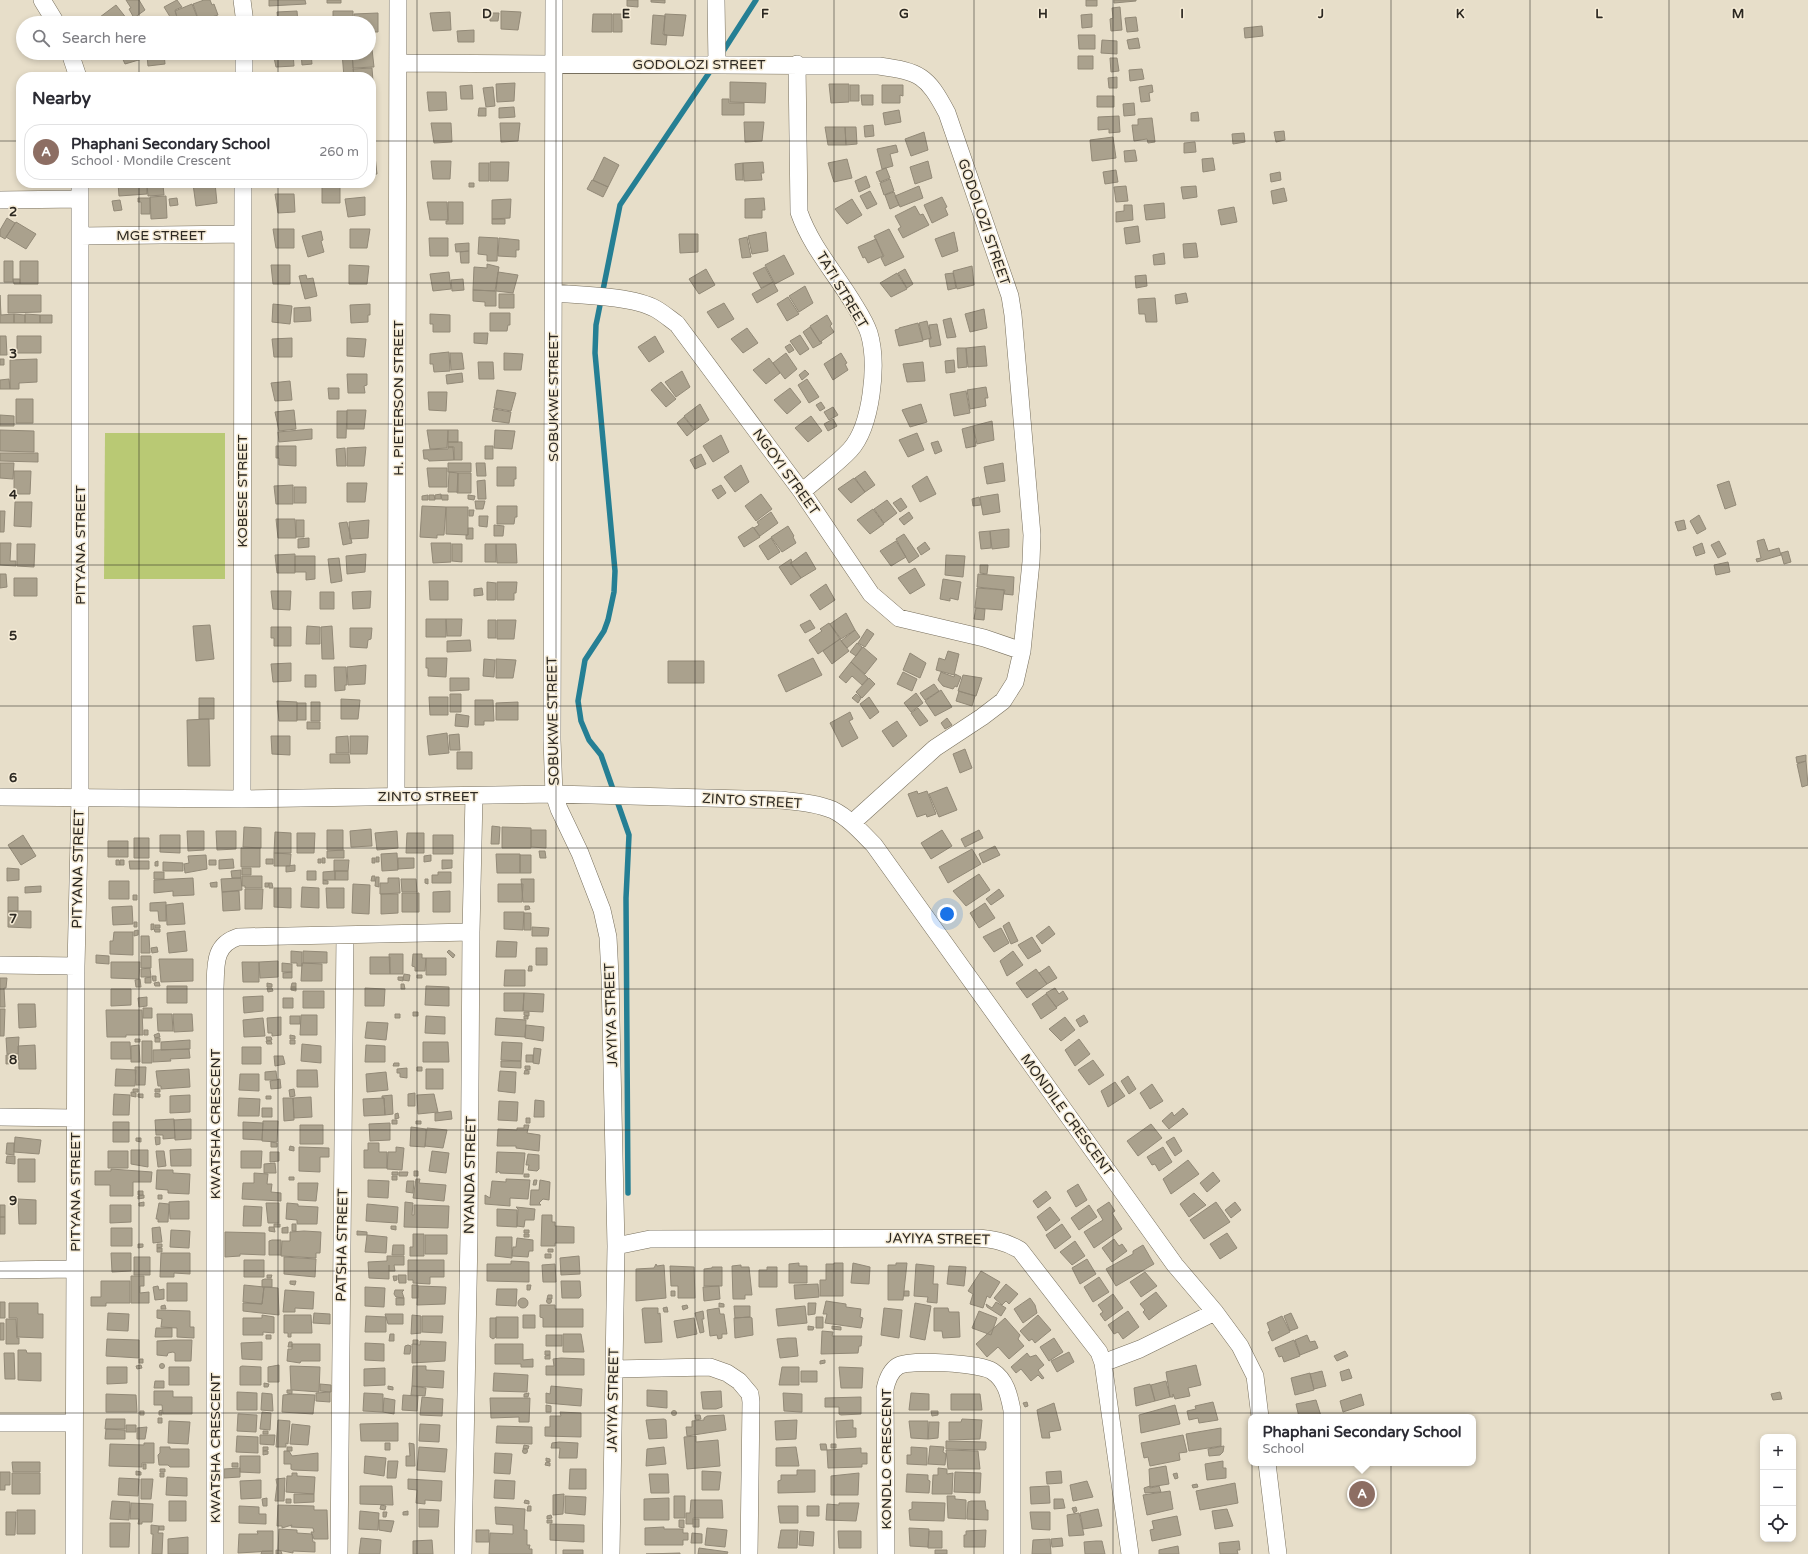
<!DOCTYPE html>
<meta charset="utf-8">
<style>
:root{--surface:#fff;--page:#f2f2f3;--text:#2b2b33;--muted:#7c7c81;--line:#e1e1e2;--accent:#1d5ec9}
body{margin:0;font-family:"Varela Round",sans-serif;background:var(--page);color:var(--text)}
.controls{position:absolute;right:12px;bottom:12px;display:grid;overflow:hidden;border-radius:8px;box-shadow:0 2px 6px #0003}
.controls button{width:36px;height:36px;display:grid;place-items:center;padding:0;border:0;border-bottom:1px solid var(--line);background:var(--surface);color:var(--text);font:20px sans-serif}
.you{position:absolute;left:947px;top:914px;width:14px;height:14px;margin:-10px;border:3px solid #fff;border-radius:50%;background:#1a73e8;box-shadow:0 0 0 6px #1a73e833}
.badge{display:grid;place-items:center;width:26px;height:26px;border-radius:50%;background:var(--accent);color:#fff;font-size:13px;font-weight:700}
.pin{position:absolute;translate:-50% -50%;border:2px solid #fff;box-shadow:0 1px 4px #0006}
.popup{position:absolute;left:1248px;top:1414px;width:228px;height:52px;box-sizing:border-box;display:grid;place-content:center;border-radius:8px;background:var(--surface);filter:drop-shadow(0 1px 3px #0005);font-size:13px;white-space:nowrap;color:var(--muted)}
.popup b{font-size:15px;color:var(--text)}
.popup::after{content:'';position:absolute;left:50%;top:100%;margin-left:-8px;border:8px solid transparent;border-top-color:var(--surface)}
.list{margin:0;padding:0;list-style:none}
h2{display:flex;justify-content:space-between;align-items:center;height:52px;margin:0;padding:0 16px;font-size:17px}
h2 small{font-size:13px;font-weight:400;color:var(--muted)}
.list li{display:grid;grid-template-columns:26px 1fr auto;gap:12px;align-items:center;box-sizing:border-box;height:56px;margin:0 8px 8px;padding:0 8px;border:1px solid var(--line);border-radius:16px}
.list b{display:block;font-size:15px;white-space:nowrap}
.list p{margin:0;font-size:13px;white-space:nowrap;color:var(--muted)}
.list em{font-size:13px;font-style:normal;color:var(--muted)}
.icon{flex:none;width:22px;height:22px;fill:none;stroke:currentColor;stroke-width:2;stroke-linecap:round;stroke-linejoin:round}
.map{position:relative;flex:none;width:1808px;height:1554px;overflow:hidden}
.search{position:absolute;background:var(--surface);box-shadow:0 2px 6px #0003;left:16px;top:16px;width:360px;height:44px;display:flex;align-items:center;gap:10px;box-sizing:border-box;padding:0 14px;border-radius:22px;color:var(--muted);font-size:15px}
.panel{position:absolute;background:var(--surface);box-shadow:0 2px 6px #0003;left:16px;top:72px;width:360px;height:116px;border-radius:16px}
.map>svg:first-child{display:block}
.green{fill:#b9c974}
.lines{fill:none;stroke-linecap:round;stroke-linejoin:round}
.stream{stroke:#257f94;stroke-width:5.5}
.building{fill:#aaa18d;stroke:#928977}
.street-casing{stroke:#776f5d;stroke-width:18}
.street{stroke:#fff;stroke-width:17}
.grid{fill:none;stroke:#2c2821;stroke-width:1;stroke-opacity:0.55}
.labels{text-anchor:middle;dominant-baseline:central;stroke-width:3;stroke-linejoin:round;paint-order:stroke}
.street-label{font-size:14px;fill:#2c2821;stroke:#f5ebd6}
.grid-label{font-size:13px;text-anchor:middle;font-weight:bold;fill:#2c2821;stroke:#f5ebd6;stroke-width:3;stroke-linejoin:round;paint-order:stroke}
</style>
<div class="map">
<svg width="1808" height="1554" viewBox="0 0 1808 1554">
<rect width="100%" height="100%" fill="#e7dec9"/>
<path class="green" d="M105,433h120v146h-121z"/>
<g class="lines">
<path class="stream" d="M722,53l34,-53
M628,1193l-2,-295 3,-63 -28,-80 -12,-15 -8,-19 -3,-20 7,-41 19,-29 4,-11 6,-28 1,-21 -20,-218 1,-28 24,-120 93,-138"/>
</g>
<path class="building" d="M126,0h13l6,10 -11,8 -5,-9 2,-1z
M177,0l5,7 -7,3 2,7 -5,3 -8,-13z
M204,0h6l2,5 2,-1 4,11 -19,6 -6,-17z
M269,0h36l1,4 -37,2z
M327,0h14v3h-14z
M627,0h11v7l-11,-1z
M651,0h14v3l-14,-1z
M1086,0h11v6h-11z
M1114,0h22v1l-22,2z
M192,4l7,18 -20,1 -4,-12z
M116,5l11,14 -6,4h-17l-4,-6z
M1120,7l2,23 -11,1 -1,-12 3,-1 -1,-10z
M297,11l1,12h-20l-1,-11z
M333,11h20v12h-20z
M501,11l20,1 -3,18 -17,-1z
M450,12l1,18 -18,1 -3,-18z
M378,13v19h-9v-9h-15v-9z
M490,13h9l-1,8h-8z
M593,14h19v18h-20z
M613,14h9v18h-9z
M665,14l21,1 -3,21 -19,-1z
M1092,14v13l-10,1 -1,-13z
M653,15l12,1 -2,18 4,1 -1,10 -15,-1z
M306,17h11v6h-11z
M1136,17l2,14 -11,1 -2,-14z
M321,19h10v4h-9z
M1262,26l1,10 -18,2 -1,-10z
M474,30v12h-16l-1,-11z
M1078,35h17v14h-16z
M1138,38l2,10 -11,1 -2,-9z
M1102,40l15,1v13l-16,-1z
M369,49h3l2,18 -21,1 -1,-15h17z
M120,53h20l2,6 -17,5z
M141,53h15l-14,4z
M164,53l1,11 -17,2 -1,-10z
M273,53h20l1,13 -18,1z
M301,53h10l1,11 -10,1z
M342,53h10l2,24h-10z
M1078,56h15v13h-15z
M1110,58h7l2,13 -8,1z
M372,68l1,13h-2v-4h-17l-1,-8z
M1142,69l2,10 -14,2 -1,-11z
M122,73h19v4h-19z
M193,73h20v4h-20z
M1117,77v11h-8l-1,-10z
M730,82l36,1 -1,20 -35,-1z
M515,83l-1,18 -17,1 -1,-18z
M829,84h20v18l-18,1z
M472,85l1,14h-12l-1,-13z
M850,85h9v16h-9z
M882,85h21v11l-3,-1v8h-18z
M1152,85l1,7 -4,1 1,8 -9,1 -2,-15z
M493,87l2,19 -9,1 -3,-19z
M427,92h19l1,18 -18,1z
M861,95h12v10h-11z
M1097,96h17v11h-17z
M722,99h7v4h15v12h-22z
M1134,103l1,12 -11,1 -1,-12z
M514,107l1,10 -16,1v-10z
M479,108h7v8h-8z
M899,110l2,12 -16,3 -2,-12z
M1198,112l1,9h-8v-8z
M1119,116l1,16 -11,1v-4l-11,1v-13z
M1152,118l3,24 -7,1 -1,-4 -13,2 -2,-16h6v-6z
M744,122h20l-2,19 -17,1z
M431,123h20l1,19 -18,1z
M500,123h20l-2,18 -17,1z
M873,125l1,11 -9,1 -1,-11z
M825,127h20l1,18h-18z
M845,127h11l1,17 -11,1z
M1284,131l1,9 -9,2 -2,-10z
M924,132l4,18 -17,6 -6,-17z
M1244,133l1,9 -12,2 -1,-10z
M1113,137l3,21 -24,3 -2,-21z
M1195,142l1,10 -12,1v-10z
M896,145l2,7 -8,2 3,12 -11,3 -5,-20z
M1135,150l2,11 -12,1 -1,-11z
M371,156h4l2,18 -6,1z
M604,157l15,8 -11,22 -15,-7z
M1213,158l2,12 -12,2 -1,-13z
M847,159l5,19 -18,4 -6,-19z
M431,161h20l-1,18h-17z
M928,161l4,17 -17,6 -5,-17z
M490,162h19l-1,19h-18z
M763,162l1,11h-3l1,7 -18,1 -1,-18z
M479,163h10v18h-10z
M743,163v17h-7l-1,-16z
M886,168l4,10 -10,4 -4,-10z
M1116,170l2,12 -13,2 -2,-12z
M1280,172l1,8 -10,2 -1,-8z
M866,176l4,11 -11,5 -4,-11z
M890,179l4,12 -10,4 -4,-12z
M592,180l16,7 -5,10 -16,-8z
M118,183h29v11l-28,2z
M149,183h11v2h3l1,10 -16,1 -1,-12z
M215,183l2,20 -21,3 -3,-22z
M469,183h5v4h-5z
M919,186l4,12 -23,9 -5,-11z
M1126,186l2,15 -12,1 -2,-15z
M1196,186l1,11 -14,2 -2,-12z
M322,187h18v16h-18z
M1284,188l3,13 -14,3 -2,-13z
M870,191l7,13 -10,5 -7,-13z
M894,192l5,13 -9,4 -5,-14z
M275,194h19l1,18 -17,1z
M166,196l1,22 -16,1 -1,-22z
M365,197v18l-17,2 -3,-18z
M942,197l5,10 -2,1 3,7 -16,8 -8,-18z
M138,198h12v16h-9v-12h-3z
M177,198l1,7 -8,1 -1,-7z
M764,198l1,12h-3v8h-17v-19z
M511,199l-1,19 -18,1v-19z
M852,199l10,16 -15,9 -12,-15z
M120,200l2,10 -8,1 -2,-10z
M427,202h20l1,18h-18z
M448,202h15v22h-17v-3h2z
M1164,203l1,15 -19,2 -2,-15z
M1124,205h8l1,15 -17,2v-10l8,-1z
M915,206l5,9 3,-1 6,11 -26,13 -5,-9 3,-2 -6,-11z
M1234,207l3,15 -16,3 -3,-15z
M7,218l8,5 -10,16 -5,-3v-6z
M492,219h13v5h-13z
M16,222l20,12 -10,15 -20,-12z
M1138,226l2,16 -14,2 -2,-16z
M273,229h21v19h-18z
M350,229h20l-3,19h-17z
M889,229l15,28 -19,9 -4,-8 3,-2 -10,-20z
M321,231l2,9 -2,1 3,11 -16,5 -6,-21z
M766,232l2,19 -16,3 -4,-18z
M954,232l4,19 -16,6 -7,-18z
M679,234h19v18l-18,1z
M479,237l19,1 -1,23h-10v-6l-9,-1z
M747,237l4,20 -9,1 -3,-19z
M429,238h19v18h-18z
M499,238l20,2v10h-3v7l-18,-1z
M876,239l7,17 -15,7 -3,-6 -2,1 -5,-11z
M469,243v8l-13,1 -1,-8z
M1196,243l2,14 -14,1 -1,-14z
M469,251v12h-8l-1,-11z
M1164,253l1,11 -11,1 -1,-10z
M784,255l10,19 -19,10 -10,-19z
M4,261h9v21h-9z
M20,261h18v23h-18z
M487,264l12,3 -4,24 -22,-1 1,-23 13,1z
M271,265h19v19h-17z
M349,265l20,1 -2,18h-18z
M972,266l2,19 -17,4 -4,-18z
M765,267l8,15 -12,6 -8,-15z
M706,269l9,16 -16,9 -10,-15z
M905,269l8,15 -6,4 -9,-15z
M449,272l2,17 -18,2 -3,-17z
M498,272l20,3 -5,18 -17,-2z
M897,273l10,16 -16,8 -11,-14z
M953,273l3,15 -8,2 -3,-16z
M306,275l1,4 6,-1 4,18 -12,3 -6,-23z
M1146,275l1,11 -11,2 -1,-12z
M13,279h7v5h-6z
M463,279l1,11 -12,1 -1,-11z
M773,282l5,9 -21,12 -5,-9z
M805,286l8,17 -14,9 -10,-16z
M473,290l23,1v15h-11v-4l-12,-1z
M1186,293l2,9 -12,2 -1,-9z
M499,294h15v14h-15z
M0,295l1,20 13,-1v9h-14z
M8,295h33v17l-33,1z
M788,297l11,17 -12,7 -10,-17z
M1155,298l2,24h-11l-1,-8h-6l-1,-15z
M724,303l10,16 -16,9 -11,-16z
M273,304l19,2 -2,18 -18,-2z
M370,304v11h-2v7l-17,1 -1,-18z
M310,307l1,14 -17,1v-14z
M984,309l3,19 -17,4 -5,-18z
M490,313h20v12h-2l-1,6h-17z
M14,314l11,1v8h-11z
M25,314l15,1v8h-15z
M430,314l20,1v17h-17v-8h-3z
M40,315h12v8h-12z
M827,315l5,9 -2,2 4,6 -14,10 -10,-16z
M951,318l5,19 -9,1 -4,-18z
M927,321l4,17 -8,2 -4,-17z
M918,323l5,18 -24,5 -4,-16 4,-1v-1z
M937,324l4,21 -11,2 -1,-8h2l-2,-14z
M810,327l10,15 1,-1 1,2 -9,5 -10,-16z
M747,328l11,15 -15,10 -12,-14z
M474,333h14l-1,11 -13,-1z
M800,335l9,14 -9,6 -10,-14z
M0,336h6l1,19h-7z
M17,336h24v17h-24z
M655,336l9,16 -15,10 -11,-15z
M292,338v19h-18l-2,-18z
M347,338l19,1 -2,18 -17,-1z
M790,344l4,6 -5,3 -4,-6z
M985,346l2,20 -19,1 -2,-19z
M957,348h9l1,19 -9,1z
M449,352l1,19 -16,1 -1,-8h-3v-10z
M450,353h12l2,16 -13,1z
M504,353l19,1 -2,16h-17z
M786,353l11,16 -12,10 -12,-16z
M841,353l6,10 -2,1 3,6 -15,10 -9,-16z
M769,358l11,15 -14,11 -13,-14z
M0,359h4v6h-4z
M37,359v23l-18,1v6h-9v-29z
M954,360l1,12 -9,1 -1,-12z
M478,362h15l1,17h-15z
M923,362l2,19 -18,1 -4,-18z
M805,370l4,4 -7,6 -3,-5z
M682,371l8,16 -14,10 -11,-15z
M462,373l1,9 -16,2 -1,-9z
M347,374h20v11l-3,1 1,7h-17z
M9,379l1,10h-10v-9z
M807,379l12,18 -10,6 -11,-18z
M290,381l2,19 -17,1 -4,-18z
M661,382l15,17 -10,8 -15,-17z
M986,387l2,11h-3l1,8 -16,3 -3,-19z
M328,388h11v11h-10z
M790,388l11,14 -14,12 -13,-14z
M497,390l19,3 -5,18 -17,-3z
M966,391l4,22 -16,3 -4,-22z
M428,392h19l-1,19 -17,-1z
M16,399h17v24h-17z
M821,402l4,6 -5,3 -4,-6z
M700,404l9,16 -14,10 -11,-14z
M921,404l6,18 -17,5 -8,-17z
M833,407l5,8 -9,5 -5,-8z
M494,409l17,3 -2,11 -17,-2z
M294,410l2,19 -17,2 -4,-19z
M347,410h19l-2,19h-17z
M337,411h10l-1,27h-9z
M0,415l14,1v10h-14z
M811,416l11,15 -14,11 -13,-14z
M684,417l10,13 -7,6 -10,-13z
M833,419l4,7 -9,5 -4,-7z
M992,421l2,19 -17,4 -4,-18z
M973,426l3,20 -10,2 -4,-19z
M312,429v10l-33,3 -1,-10z
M0,430l34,1v21l-34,-1z
M427,430h21l-1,18 -17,1z
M448,430h10v12h-10z
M495,430l20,1 -3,18 -18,-1z
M917,433l7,17 -16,7 -9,-17z
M721,435l8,17 -16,10 -10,-16z
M938,441l4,10 -7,3 -4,-11z
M448,442h14v18h-8v-13h-6z
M276,446h20v20l-17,-1v-7h-3z
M485,446h8v13h-8z
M366,447l-2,19h-17v-18z
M448,447h5l1,13 -25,1 -1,-2h-4l-1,-9 25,-1z
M345,448l1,18h-9l-1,-17z
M0,453h38v9l-38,-1z
M701,454l5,10 -11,5 -5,-9z
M0,463h14l-1,16 -13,-1z
M448,463h23v9h-23z
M476,463h9l1,13h-9z
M1003,463l2,18 -18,3 -3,-17z
M741,465l8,17 -14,10 -11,-15z
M497,467h19v12h-2v7h-17z
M427,468h20v19h-18z
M14,471h17l-1,23h-16z
M865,471l10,14 -10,7 -10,-14z
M449,472l9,1v19h-10z
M458,473h13v20h-14z
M927,476l9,18 -16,8 -8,-16z
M854,478l11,14 -14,11 -13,-14z
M485,480l1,19h-8l-1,-18z
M1729,481l7,24 -11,4 -8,-24z
M347,483h20l-2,19h-18z
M293,485v19h-17l-2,-18z
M721,485l5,8 -8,6 -6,-9z
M294,487h12v16h-12z
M441,494v5h-6v-4z
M761,494l11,15 -16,12 -11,-15z
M998,494l2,18 -17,3 -3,-18z
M428,495v5h-6v-4z
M429,495h5l1,5h-6z
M441,495h7v5h-6z
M468,495l7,1 -1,4 -6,-1z
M979,497l2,8 -8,1 -1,-7z
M901,498l6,9 -7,5 -7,-9z
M887,500l10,13 -13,10 -10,-14z
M475,501h10l-2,8h-7z
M15,502h17l-1,25 -17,-1z
M422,506l24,1 -2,28h-7v3l-17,-1z
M497,506h20v11h-2l-1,7h-17z
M446,507h22v28l-22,-1z
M873,509l11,15 -14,10 -13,-14z
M469,510h5l-1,6h-4z
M0,511h5l-1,21h-4z
M771,512l7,11 -18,13 -6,-8 5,-3 -2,-3z
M909,512l4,6 -9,7 -5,-6z
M1699,515l7,14 -9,5 -7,-13z
M479,516h9l-1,11 -8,-1z
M276,519h19l1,19h-18z
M296,520h8v17h-8z
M369,520l-1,18 -18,1 -1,-17z
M1684,520l2,9 -8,2 -3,-9z
M347,522l5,21 -9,2 -4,-22z
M494,525l10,1 -1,10h-9z
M788,526l6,10 -1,1 3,6 -14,9 -11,-15z
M753,527l7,10 -16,10 -6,-10z
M468,528h5v11h-7v-4h2z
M1009,529v18l-17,2 -2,-18z
M990,531l1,17 -10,1 -2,-17z
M904,534l15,22 -10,7 -13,-24z
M309,538v9l-11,1v-9z
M771,538l9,14 -12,8 -9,-14z
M1764,539l4,12 11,-3 2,7 -24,7 -1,-3 5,-1 -4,-17z
M896,541l10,16 -15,9 -11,-15z
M1719,541l7,13 -8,4 -7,-13z
M925,542l5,7 -9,6 -4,-7z
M0,543h11l-1,18h6v5l-16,-1z
M431,543h20v19l-18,1z
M1702,543l3,10 -9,3 -3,-9z
M17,544h18l-1,23 -17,-1z
M452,544h10v18l-10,-1z
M485,544h11v18h-11z
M496,544h20l1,19h-20z
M1788,551l3,11 -7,2 -3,-11z
M806,552l10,17 -15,9 -10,-15z
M295,554v19h-18l-2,-18z
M366,554l-1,18 -18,2 -1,-18z
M946,555l19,1 -2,21 -18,-2z
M295,556h20v23l-9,1v-8h-11z
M339,558l3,23 -11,2 -3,-24z
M791,559l1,3 -2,1 11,15 -10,7 -12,-18z
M1728,562l2,10 -14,3 -2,-10z
M980,565h8l-1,9 -7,-1z
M915,568l10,17 -15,9 -12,-16z
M0,574h6l1,13 -7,1z
M978,574l36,3 -1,18 -9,-1 1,-4 -28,-3z
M14,578h23v18h-23z
M943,579l18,3 -3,18 -8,-2v3l-10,-2z
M429,581h19v19h-18z
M487,582l9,1v17h-9z
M497,582h20l-1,11h-2v7h-17z
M826,584l9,16 -15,10 -10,-15z
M482,588l1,7 -9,1v-7z
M977,588l27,2 -2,20 -27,-2z
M271,591h20l-1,19 -17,-1z
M371,591l-1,17 -17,1 -1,-17z
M320,592h14v17h-14z
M976,608l9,1 -1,11 -10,-1z
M846,613l9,17 -14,9 -11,-15z
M426,619h20v18h-20z
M446,619h16l-1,17h-14z
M488,620h8v18h-8z
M497,620h19l-2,19h-17z
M810,620l5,8 -10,5 -5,-8z
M829,623l11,16 -22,15 -9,-14 13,-9 -2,-2z
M210,625l4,34 -18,2 -3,-35z
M307,626l13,1v17h-14z
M332,626l2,33h-12l-1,-32z
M271,627h20v19h-17v-8h-3z
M350,628h22l-1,11 -3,1 -1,8 -17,-1z
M867,629l7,5 -9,13 -7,-4z
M855,630l5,7 -13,11 -6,-7z
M840,639l9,12 -17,13 -9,-13z
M470,640l1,11 -24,1v-11z
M857,643l5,4 -6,9 -6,-4z
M863,647l14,12 -12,15 -14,-12z
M948,651l11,3 -5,21 -18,-5 3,-12 6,2z
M910,653l16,10 -6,15 -17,-8z
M426,658h21l-1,19 -18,-1v-8h-2z
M813,658l9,17 -36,17 -8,-17z
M484,659l11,1 -1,17 -11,-1z
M496,659l20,1 -3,18h-17z
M668,661h36v22h-36z
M851,662l17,16 -6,7 -10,-9 -6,7 -7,-6z
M291,663v18l-18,1 -2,-18z
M366,665l-1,19 -17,1 -1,-18z
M334,667h12l1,18h-2v5l-10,1z
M903,672l14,7 -5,12 -15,-7z
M941,672l13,5 1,-3 6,3 -4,10 -2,-1 -2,3 -10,-3 -5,-6z
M305,675h11v12h-11z
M963,675l19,3 -6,18 -18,-5z
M450,678h19v12l-19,1z
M869,678l6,6 -13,14 -6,-6z
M934,684l5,7 -14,9 -5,-7z
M941,690l11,17 -17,9 -10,-15z
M959,691l16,5 -3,10 -16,-5z
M916,693l7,10 -12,9 -7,-9z
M450,694h11v18h-11z
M856,694l5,4 -3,5 -6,-5z
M429,697h19v18h-18z
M869,697l10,15 -9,7 -10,-15z
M199,698h15v21h-15z
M341,699l19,1 -2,19h-17z
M475,700h18l1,21h-10v4h-9z
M277,701l20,1v19h-18z
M311,702h9v19h-9z
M518,702v18h-22v-17z
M297,703h9v17h-9z
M918,708l10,13 -8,5 -9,-13z
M850,712l3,7 -4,2 9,17 -16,9 -12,-24z
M456,714l13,2 -1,11 -13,-1z
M947,718l5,7 -7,4 -4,-6z
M209,719l1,47h-22l-1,-46z
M897,721l10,15 -14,11 -11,-16z
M307,722h13v7h-13z
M447,733l2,20 -20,2 -2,-19z
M459,734l1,16h-10l-1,-15z
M271,736h19v19l-18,-1z
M348,736l1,17h-13v-16z
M350,736h18l-1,18h-17z
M965,749l7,19 -12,5 -7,-19z
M457,752h15v17h-15z
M330,754h19l1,9h-20z
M1806,755v6l-9,2 -1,-6z
M1806,761l2,24 -6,2 -5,-23z
M947,787l10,23 -18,7 -10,-23z
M917,791l1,3 9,-3 9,23 -9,3 -1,-3 -9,3 -9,-23z
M492,826l8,1 -1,17h-8z
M244,827l17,1v20l-18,-1z
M502,827l29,1v20h-29z
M371,829l1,17 -21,1 -1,-16z
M327,830h16v20h-16z
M531,830h15v18l-15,-1z
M942,830l10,16 -21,13 -10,-16z
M979,830l4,8 -18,9 -4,-8z
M187,831h17v19l-16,1z
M216,831h20v18l-19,1z
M397,831l1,17 -21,2 -2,-17z
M275,832l16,1v20h-17z
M297,833h18l-1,20h-17z
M407,833h17v20h-18z
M23,835l13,21 -15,9 -13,-20z
M160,835h20v18l-20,-1z
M433,835h20v19h-20z
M134,838h15v20h-15z
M108,841h20v16h-20z
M995,846l5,9 -17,8 -4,-9z
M241,848h19v19h-19z
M972,849l9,15 -33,19 -9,-16z
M344,850v8h-17v-7z
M539,851h6l1,7h-6z
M274,853l17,1 -1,12h-16z
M397,853l1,17 -16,1 -1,-17z
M496,854h24v19h-23z
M206,855l1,14 -22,4 -1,-9 5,-1 -1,-7z
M431,855v6l-7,1v-6z
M520,855h11v18h-11z
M376,857h3v5h-3z
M322,858h3v5h-3z
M372,858h3v5h-3z
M398,858h16v10l-16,1z
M233,859l1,9 -15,1v-9z
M266,859h7v5h-7z
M318,859h3v4h-3z
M116,860h3l1,5h-4z
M120,860h4v5h-4z
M209,860h7v5h-7z
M334,860h15l-1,11h-14z
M442,860h10v8l-10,1z
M129,861h20v8h-19z
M158,861v5h-3v-4z
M163,862l20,1v8h-20z
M295,865v6l-9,1v-6z
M7,868l12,1v11l-12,1z
M242,868h9v7h-9z
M241,870v8h-9l-1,-7z
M307,871h9v9h-9z
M335,871h13v9h-13z
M335,871v9h-12v-8z
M154,872h10v7h-10z
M438,872h13v11h-19v-8h6z
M979,874l11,16 -24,16 -13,-15z
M242,876h20v12h-17v-2h-3z
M372,876h3v5h-4z
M376,877h3v10l-4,-1z
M193,878l1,17 -21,1v-5l-19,2v-13z
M241,878l1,12 -20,2 -1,-13z
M388,878h11l1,15 -20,1v-11h8z
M401,879h15l1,13h-15z
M425,879h3v5l-3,-1z
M521,879h13v23h-11z
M323,880l5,1v3h-5z
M109,881h20v18h-20z
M217,882v5h-6l-1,-4z
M265,883h4l-1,4h-3z
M269,883h3l1,5h-4z
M353,884l17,1 -1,29 -17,-1z
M498,884h25l-1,18h-24z
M41,886v6l-16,1v-6z
M302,887l17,1v20l-18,-1z
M274,888h17v20l-17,-1z
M326,888h18v20h-17z
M245,889h18l-1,20h-17z
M999,889l5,7 -13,9 -5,-6z
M239,891l1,19 -17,1 -1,-19z
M450,891v21h-17v-20z
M402,893h17v19h-17z
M381,894h17v19l-17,1z
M133,895h4v5h-4z
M8,897h10v14h-10z
M166,902v19h-7l-1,-10h-8v-8z
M183,903l2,21 -18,1 -1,-20z
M985,903l10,15 -16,10 -9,-15z
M132,906l1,18 -20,1 -1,-18z
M525,906h4l1,3 -5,1z
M8,911h23v17l-23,-1z
M504,912h20l-1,18 -19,-1z
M524,913h7v17h-7z
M134,922h3v5h-3z
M1009,922l9,19 -7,3 -8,-18z
M151,924h3v5l-3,1z
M155,925h5v3h-5z
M1049,926l6,8 -13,10 -6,-8z
M532,927l17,1 -1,8h-16z
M1001,928l8,15 -15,9 -11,-15z
M154,929h6v3h-5z
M138,930v5l-4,1v-5z
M185,931l2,20 -18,2 -2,-20z
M114,932h19v23l-23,-1v-13h3z
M141,936h8l1,17h-9z
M1032,937l9,14 -13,8 -10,-14z
M497,941l20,1 -1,15h-20z
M157,947l1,5 -6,1 -1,-5z
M536,948h11v17h-11z
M449,950l6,5 -2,3 -6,-6z
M291,951l11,1v14h-5v-3h-6z
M303,951l24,1v11h-24z
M1013,951l10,14 -16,11 -7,-15z
M389,954h14v20h-13z
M413,954h9v4h4l-1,13h-10v-4l-3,-1z
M96,955l13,1v8l-13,-1z
M141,956h10v12h-10z
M370,957h20v17h-20z
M426,958h20v17h-20z
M159,959h34v22l-32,1z
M278,961v16l-18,1 -1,-16z
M111,962h29l-1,17 -28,-1z
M242,962h17v20h-16z
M282,963l10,1v8h-10z
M302,963l20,1v17h-21z
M529,966h3v5h-4z
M1049,966l8,12 -10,6 -8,-11z
M150,968l1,9h-10v-8z
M1036,969l11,15 -20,14 -11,-15z
M505,970h20v16h-21z
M292,972v6h-9v-5z
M404,974l6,1 -1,6 -6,-1z
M417,975h5v3h-5z
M152,976h4v5h-3z
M151,977v6h-6v-5z
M398,977h5v4l-5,-1z
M0,978h7l-1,10h-2l1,19h-5z
M140,979l1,8h-5l-1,-7z
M159,982l1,4h-5l-1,-3z
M267,983l5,1v3h-5z
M292,983h4v4h-5z
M401,984h3l1,5h-4z
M167,986h20v17h-20z
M426,986l23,1v19l-24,-1z
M291,987h5v4l-5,-1z
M267,988h5l1,3 -5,1z
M365,988l20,1 -1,17h-19z
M1055,988l4,6 4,-3 5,8 -12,8 -10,-14z
M111,989h20v16l-20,1z
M303,991h21v17h-21z
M504,993h20l-1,18h-19z
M524,993l20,1 -1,18 -20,-1z
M1046,994l11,14 -16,11 -9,-15z
M263,996v15l-19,2 -1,-16z
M147,997v9l-8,1 -1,-9z
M283,998h10v10h-10z
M18,1004h17l1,23 -17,1z
M143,1008h9v10h-9z
M0,1009h5l-1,27h-4z
M106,1010h36l1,25h-17v2h-19z
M413,1012h5v4h-5z
M524,1012h5v4l-5,-1z
M157,1014h15l1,17h-15z
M173,1014h19l1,17 -19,1z
M395,1014h5v4h-5z
M301,1015h16v20h-17z
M1084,1015l4,7 -8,5 -4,-7z
M290,1016h10v8h-10z
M426,1016l19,1v17l-20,-1z
M524,1016h4v3h-4z
M281,1017v18l-9,1v-3h-4l-1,-15z
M1065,1017l10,13 -14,11 -12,-12z
M263,1018l2,18 -21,1 -1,-17z
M496,1018l30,2 -1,17 -30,-2z
M367,1022l21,1 -2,17 -21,-2z
M526,1025l18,2 -1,14 -18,-3z
M144,1030h4v5h-4z
M159,1033l1,4 -5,1 -1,-3z
M290,1035l5,1v3h-5z
M19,1037l-1,17h-11l-1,-16z
M266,1037h5l1,3 -5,1z
M155,1038h5v4h-5z
M135,1039h5v3h-5z
M1079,1039l11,15 -15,12 -10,-16z
M190,1040v9l-29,1v-8z
M290,1040h5v4h-5z
M142,1041h10v22h-10z
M266,1041h5l1,3h-5z
M111,1042h19l1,17h-20z
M423,1042h25l1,20h-26z
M502,1042l20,1 -1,18 -20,-1z
M302,1044l19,2v17l-20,-2z
M35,1045l1,24h-17l-1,-23z
M139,1045l1,17h-9v-16z
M366,1045l19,1v16h-20z
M242,1047h19v17h-19z
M534,1048l7,1 -2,15 -6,-1z
M189,1049l1,9 -20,1 1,2 -18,1v-12z
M16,1054l1,9 -11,1v-9z
M526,1055h7v7h-7z
M274,1056h9l2,8 -10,2z
M1093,1060l11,15 -15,10 -11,-15z
M501,1061h20v7l-20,-1z
M394,1063h5v3h-6z
M525,1066h5v4l-5,-1z
M135,1067h11l-1,18h-9z
M417,1067h5v4h-5z
M407,1068v10l-7,-1v-4h-3v-4z
M116,1069l20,1 -1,16h-20z
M189,1069l1,18 -29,2v-3h-3l-2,-15z
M426,1069h17v20h-17z
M297,1070h20l1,17h-21z
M525,1070l4,1v3h-5z
M276,1071l1,9h-12v-8z
M500,1071l16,1 -1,21 -17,-2z
M386,1072l2,18 -21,2 -1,-18z
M240,1074h19v17l-20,-1z
M1128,1076l8,13 -7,5 -8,-13z
M280,1079l1,9 -10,1 -1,-8z
M1115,1082l10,14 -17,11 -7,-16z
M1152,1084l11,17 -13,8 -10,-16z
M133,1089h5v3h-5z
M155,1089h5v3h-5z
M294,1089l1,7 -5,1 -1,-7z
M131,1092l5,1v4l-5,-1z
M155,1093l5,1v3h-5z
M415,1093v13h-7v-12z
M114,1094l16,1 -1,20h-16z
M138,1094h5v4l-5,-1z
M434,1094l4,18 -20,2 -1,-19z
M190,1095v17l-20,1v-17z
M392,1095l1,19 -8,1 -1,-17h-2v-2z
M266,1096h5v3h-5z
M311,1097l1,20 -18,1 -1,-20z
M239,1098l21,1 -1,17h-21z
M283,1098h10l1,22 -10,1z
M384,1098l1,17 -21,1 -1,-17z
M535,1100l9,1v16h-10z
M499,1101l19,1 -1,19 -19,-1z
M262,1108h10v9h-10z
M1183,1108l5,6 -19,15 -7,-8 10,-9 2,4z
M451,1111l1,8 -17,2v-8z
M398,1113l1,5 -4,1v-5z
M526,1118h4v5h-4z
M174,1119l1,19 -12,1v-4h-7l-1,-15z
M191,1119v20l-16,1 -1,-20z
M392,1120h5v4h-5z
M263,1121h15l-1,21 -15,-1z
M416,1121h5v3h-5z
M113,1122h16v20h-16z
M243,1122l20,1 -1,17 -19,-1z
M390,1123v17l-20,1 -1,-17z
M1151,1124l11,14 -24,18 -11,-15z
M300,1125h23v19h-23z
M524,1125h5l-2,8 13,2 -1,16 -23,-3v-2h-19l1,-17 19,1v-2h7z
M411,1127l15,2 -1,18 -15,-1z
M427,1128l20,2 -4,18 -18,-2z
M15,1137l26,3 -2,14 -25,-2z
M155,1137h5v7l-4,1z
M1174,1137l8,14 -7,5 -9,-14z
M136,1138h5v4l-5,-1z
M271,1142l6,1v4h-6z
M7,1143h7v12l-8,-1z
M368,1143h11v9h8v16h-23v-18h4z
M290,1146l4,1v4l-5,-1z
M299,1147l30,1v9h-9v15l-21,-1z
M396,1147l8,1 -2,22 -15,-1 1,-17h8z
M1163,1147l9,15 -13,9 -4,-7 -3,1 -5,-8z
M191,1149v17h-20l-1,-16z
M131,1150h17v17l-17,-3z
M108,1151h20v17h-20z
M156,1151h8l2,15 -8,1z
M241,1151h21l-1,17h-20z
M432,1151l17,2 -3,20 -17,-2z
M270,1152h9v9l-9,1z
M497,1152l28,1 -2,21 -23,-1 -1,-2 -3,2z
M528,1154l11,1v14l-2,2 -9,-1 1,-5h-3z
M7,1156h8v8l-9,-1z
M18,1159h17v23h-17z
M1188,1160l11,14 -28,20 -8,-15z
M275,1163l1,10h-12v-9z
M111,1169l41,3 -1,10h-18v14h-23v-11h-15v-14h16z
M157,1170h16v3l17,1 -1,20 -21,-1v-3l-12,-1z
M414,1171h4v5h-4z
M392,1172h6v3h-6z
M399,1172h9l-1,4h-8z
M1213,1172l7,9 -13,11 -7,-9z
M254,1173l14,1 -1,10h5l-1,8 10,1v8l-39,-2 1,-16h11z
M524,1174h5v3h-5z
M392,1176h5v4h-5z
M289,1177h5v3h-5z
M416,1179h4l-1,4 27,2 -2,16 -31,-3z
M506,1179l24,1 -2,19 -18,-1v8l-25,-2v-9l5,3 2,-17 14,1z
M368,1180l21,1 -1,17 -20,-1z
M534,1180h3l-1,5h-3z
M540,1180l10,2 -1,18 -6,-1 -4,4 2,2h-11l1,-15h8z
M407,1181h7l-1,12 -7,-1z
M298,1183h20l-2,18 -18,-1z
M1078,1184l9,16 -11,7 -9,-16z
M138,1191h5v4h-5z
M1046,1191l5,7 -13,10 -5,-7z
M1194,1193l12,12 -17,12 -9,-13z
M144,1195v3l-6,1v-3z
M158,1195h4v4h-4z
M18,1199l18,1v24h-17z
M189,1201v18h-19l-1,-17z
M144,1202v4h-5v-3z
M405,1202l8,1 -1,12h2v-10l35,1 -1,22 -44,-1z
M1109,1202l6,9 -3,2 10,16 -28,19 -10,-16 19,-12 -6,-10z
M1216,1202l14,20 -26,17 -14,-19z
M1235,1202l6,8 -10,8 -6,-8z
M159,1203l10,1 -1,18h-10v-3h-2z
M266,1203h13v20h-11z
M287,1203l11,1v2l20,1 -1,17h-20v-4l-11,-1z
M367,1204l31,3 -1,16 -31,-2z
M0,1205h5v12h-5z
M110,1205h21v17l-21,1z
M1089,1205l8,12 -18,13 -8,-12z
M244,1206l18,1 -1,19h-18z
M516,1207l19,2 -1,11h-9l-1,7 -7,-1 1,-17z
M1050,1207l10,13 -14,11 -9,-14z
M497,1209l20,1v17l-20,-1z
M542,1215h10v7h3v4l19,1v16h-19v3h-14z
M0,1217h5v17h-5z
M274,1224h6v3h-6z
M292,1224h4v7h-4z
M1062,1224l9,13 -16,12 -9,-14z
M391,1226h5v4l-5,-1z
M160,1227l2,15 -9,1 -1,-15z
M269,1227h5l1,5 -6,-1z
M288,1227v6h-6v-5z
M111,1228h21v18h-21z
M171,1230l19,1 -1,17 -19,-1z
M524,1230h5v3h-5z
M304,1231l17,1 -1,21h-4v5l-35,-2 1,-15h8v-9z
M357,1231l10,1v3h-10z
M225,1232l40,1v22l-25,-1v2l-15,1z
M1227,1233l10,15 -17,11 -10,-15z
M413,1234h11v22h-14v-9h3z
M524,1234h5v3h-5z
M367,1235l20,2 -1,16 -21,-1z
M425,1235h22v19h-22z
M496,1237h16v21l-17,-2z
M517,1238l16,2v11h-4l-1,6 -16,-1 1,-9h3z
M1114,1239l5,7 3,-2 5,7 -15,11 -10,-14z
M272,1240h9v15h-12v-14z
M1075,1241l10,15 -13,9 -12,-13z
M138,1244h5v3l-5,1z
M157,1244h5v3l-5,1z
M393,1245h11v10h-12z
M1143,1245l11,19 -38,22 -10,-17 27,-15v-3z
M157,1248h5v4h-5z
M548,1249h5v3h-5z
M111,1253h20v18l-19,1z
M161,1253h29v21l-16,-1v4h-14z
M545,1254h6v4h-6z
M387,1256h17v9h-10l1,6h-6v-6v14l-20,-1 -1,-16 19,-1z
M579,1256l1,18 -19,1 -1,-17z
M134,1257h16v18h-16z
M284,1257l32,2 -1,18 -31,-3z
M1087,1259l9,15 -16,10 -8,-16z
M244,1260h20v17h-20z
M408,1260h36v17h-14v7l-17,-1v-3h-5z
M511,1261l18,1v20l-42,-1v-17h24z
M799,1263v3h8v17h-18v-19z
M834,1263h9v33h-23v-16h6v-16h8z
M853,1263l17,4 -1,17 -18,-1z
M896,1263h11l-4,37h-15v-35h8z
M555,1264l1,18h-13l-1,-17z
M656,1264l1,2 7,-1 2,33 -30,3v-32l18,-1z
M916,1264l18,2 -1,18h5l-1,19 -10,-1 1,-5 -14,-1z
M741,1265v2h8l3,28h-7v4h-12l-1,-33z
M670,1266l24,1 1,31h-17v-12h-7z
M949,1266l17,1 -2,19 -17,-2z
M712,1267h10v19h-18v-17l8,-1z
M767,1267h10v20h-18v-17h8z
M981,1271l19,11 -10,16 -3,-2 -4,12 -13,-4 3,-10 -5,-3z
M1145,1272l12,14 -16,11 -11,-15z
M267,1275h5l-1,3h-4z
M398,1275h8v8h-7z
M131,1276h13v10h-4v7l9,-1v11h-18z
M393,1276h4v4l-3,1z
M1099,1277l10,15 -16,10 -9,-15z
M265,1279h7v8h-10v-7z
M101,1281h29v22h-24v3h-15v-9h10z
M290,1281h6l-1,4 -5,-1z
M561,1281h19l1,15 -2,2h-17z
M167,1283h20v18h-20z
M818,1284l1,13 -24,2 -1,-14z
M1006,1284l12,10 -9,10 -3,-3 -4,4 -8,-7z
M244,1285l20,2 -2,17 -19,-2z
M412,1285h6v13h-6z
M527,1285h4l-1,5h-3z
M158,1286l1,4 5,-1v10l-9,1 -2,-13z
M418,1286l28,1 -1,17 -28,1z
M719,1286l1,13 -16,2 -1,-14z
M264,1287l14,1 1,27 -36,-4v-8l19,1z
M365,1287l20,1 -1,19 -19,-1z
M497,1289h20l-1,17 -20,-1z
M285,1290l29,2 -1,17 -18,-1v4h-12z
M395,1290h9l-2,2 2,6 -8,-1 -2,-3z
M671,1291h4v5h-4z
M904,1291h5v5h-5z
M1156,1292l11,14 -18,14 -6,-8 2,-2 -5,-6z
M1113,1294l10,14 -18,13 -5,-7 3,-2 -5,-7z
M548,1295h4v4h-5z
M518 1303a5 5 0 1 1 10 0a5 5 0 1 1-10 0Z
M396,1298h8v7h-8z
M1030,1298l5,7 2,8 -14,10 -9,-14z
M546.5 1301a2.5 2.5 0 1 1 5 0a2.5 2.5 0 1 1-5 0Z
M826,1301l20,3v3l15,2 -1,8 3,1 -2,10 -36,-5 2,-9h-4z
M0,1302h5v16h-5z
M996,1302l10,6 -5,8 -14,-9 -1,-3 6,4z
M9,1303h29v11h5v24l-26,-1v-19h-8z
M719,1303l5,1v3h-5z
M808,1303h8l-1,11 -7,1z
M915,1303l16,3 -6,34 -15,-3z
M165,1305l1,4h-5v-3z
M540,1305h15v4h28v18h-40v-9l-3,-1z
M687,1305l1,3 -5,2 -1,-4z
M734,1306h16v11l-15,1z
M805,1306l2,17 -29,3 -2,-17z
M667,1307l1,5h-4l-1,-4z
M644,1308h14v6l2,-1 2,29 -17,1 -3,-34z
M719,1308l1,6h4l3,20h-5v4l-4,1 -1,-4 -7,1 -3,-26z
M884,1308l18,2 -3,28 -18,-3z
M934,1308h14l1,4h10l1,25 -17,1 -1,-7h-8z
M157,1310l33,1v16h4v11l-17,-1v-9l-16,-1 1,-8 -5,-1z
M703,1311l1,8h-2l2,13 -4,1 -5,-20z
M979,1311l18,7 -6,17 -19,-7z
M1128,1311l11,16 -16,12 -5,-7 -4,2 -6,-9z
M108,1313l21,1 -1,17 -21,-1z
M314,1313l16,1v10l-17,-1z
M1291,1313l7,15 -8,3 -6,-15z
M385,1314h18v10h-15z
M262,1315l12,2v16l-11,-1v3h-20v-17h19z
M284,1315h27l1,18h-21v4h-3v-4h-4z
M412,1315l9,1v17l-10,1z
M523,1315h12v13h-12z
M1038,1315l13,15 -16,13 -3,-4 -3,2 -9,-10z
M366,1316l20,1v15h-21z
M422,1316h21l-1,17 -20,-1z
M1282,1316l8,16 -18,9 -4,-9 2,-1 -3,-8z
M496,1317h22v21h-22z
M750,1317l2,1 1,17 -18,3 -1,-20z
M816,1317h7v11h-7z
M490,1318h6v19l-3,2 -3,-2z
M694,1318l3,16 -20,4 -3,-17z
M1005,1318l15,17 -2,4 6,7 -15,13 -11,-12 -11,10 -11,-13z
M6,1319h10l1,19h2v6h-13z
M0,1323h4v17h-4z
M808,1326l6,1 -1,3h-5z
M832,1326l9,1v3l-9,-1z
M156,1328h16v9h-17z
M822,1331l11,1 -1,4h30l-1,10h-2l-1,7 -37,1z
M390,1334h4v7h-5z
M563,1334h18l3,18h-21z
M266,1335h5v4h-5z
M546,1335h16v11h-16z
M1307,1335l3,7 5,-1 3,7 -18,7 -5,-15z
M788,1338h8l2,18 -18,2 -3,-19z
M1054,1338l9,14 -14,9 -9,-14z
M107,1339l32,1v18l-33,-2z
M175,1340h17l-1,21h-16v-8l-2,-1 -5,1 -1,3 -10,-1v-14z
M413,1340h5v4h-5z
M1294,1340l6,16 -16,6 -2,-6 -3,1 -4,-9z
M420,1341l26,1 -1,19 -33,2v-19l8,1z
M262,1342v18l-20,-1 -1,-16z
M289,1342h3v5h-4z
M365,1343l19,1v17l-19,-1z
M292,1344h28v17h-19l-1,2 -13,-2 1,-12h4z
M495,1344h28v16l10,-1v8h-12v-3h-26z
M408,1345l3,1 -1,8h-6l1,-8z
M18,1350h8l1,3h14v28l-23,-1z
M545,1351h5v4h-5z
M1345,1351l3,5 -11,5 -3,-5z
M1069,1352l5,10 -17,10 -6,-11z
M4,1353h10l1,26h-10z
M1027,1353l3,4 6,-2 8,10 -6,5 6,8 -2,1 -4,-4 -7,6 -10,-12 -5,4 -5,-6z
M550,1355v4h-5v-3z
M561,1358l23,1v16h-38v-9h8l-1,-7z
M139,1359h4v4h-4z
M825,1360v3l-5,1v-3z
M159.5 1366a2.5 2.5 0 1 1 5 0a2.5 2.5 0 1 1-5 0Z
M141,1365l1,3 -5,1 -1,-3z
M279,1365v17h-11v-15z
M1196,1365l5,20 -13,3 2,8 -15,3 -2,-5v3h-3l-4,-25z
M242,1366l19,1v18h-21v-18z
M290,1366l30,1 -1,25 -27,-2v4l-5,-1v-3h4z
M413,1366h13v4l18,1 -1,17 -31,-2z
M107,1367h20v16l-20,1z
M169,1367h20v18h-20z
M782,1367h17v18h-20z
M839,1367l24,1 -1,20h-21z
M385,1368v17l-21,1v-17z
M1349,1369l3,9 -10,3 -2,-9z
M801,1371h16v11h-16z
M1322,1371l4,15 -12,3 -4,-15z
M494,1373l34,2 -1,17 -34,-1z
M1310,1373l4,17 -19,5 -4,-17z
M155,1381h9v7h-10z
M1166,1381l4,16 -15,4 -4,-16z
M264,1383l5,1 -1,3h-4z
M320,1384l11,1v7l-11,-1z
M1150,1384l5,17 -19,5 -2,-18z
M388,1386l5,1v3l-5,-1z
M412,1386l14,2 -1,8 -14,-1z
M551,1386l31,3 -1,17 -35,-3v-10l4,1z
M647,1390l20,1v17l-20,-2z
M154,1391h19v6h19v17h-29l-1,-9h-8z
M721,1391l1,16 -6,2h-13l-2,-17z
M237,1392l20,1v17h-20z
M330,1392v10l-14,-1v-8z
M1780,1392l2,7 -9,1 -2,-6z
M262,1393l10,1 1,17 -12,-1z
M364,1393l19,1v18l-20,-1z
M529,1393l-1,4h-4v-3z
M783,1393l19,1v18l-18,-1z
M911,1393l18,1v16h-20z
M106,1394l30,1 1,17h-31z
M293,1394l22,1 -2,19 -31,-2 1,-17z
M951,1394h29l2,16h-31z
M1361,1394l3,11 -21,7 -3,-11z
M403,1395l15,1 -1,15 -15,-1z
M422,1397l21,2 -1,17 -22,-1z
M861,1397v17l-20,1 -2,-1v-7h-14v-9z
M384,1398l11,2 -1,14 -11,-2z
M490,1398h40l-1,24h-10v-5l-28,1z
M1316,1400l5,16 -22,1 -3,-13z
M1027,1402l1,4 -3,1 -2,-4z
M1213,1402l5,18 -19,3 -1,-5 -9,2 -2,-9 9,-2 -1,-3z
M1054,1403l7,27 -12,2 1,6h-8l-5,-28z
M546,1405l5,1v6h-5z
M1175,1405l5,19 -39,9 -2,-18z
M162,1410v5h-3v-4z
M671.5 1413a2.5 2.5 0 1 1 5 0a2.5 2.5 0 1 1-5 0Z
M140,1411h4v4h-4z
M931,1411h7v4l-6,1z
M262,1412l9,1 -1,17 -10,-1z
M560,1412l21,1v24l-36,-1v-9h5v-11h11z
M238,1414l19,1 -1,17 -19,-1z
M695,1415h5l1,4 -5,1z
M724,1415l2,15 -39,6 -1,-9h6v-6l12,-1v-2l3,-2z
M158,1418h4v5h-4z
M106,1419h19v10h-20z
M664,1419l2,1 1,18 -18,1 -3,-19z
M962,1419l20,1 -2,19 -31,1v-18h12z
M278,1420l12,1 -2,23 -2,-1v4h-10z
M797,1420l-1,19 -20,1 -1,-19z
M853,1420v8h3v9l-19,1 -1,-17z
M169,1421l21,1 -2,22 -20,-1z
M909,1421h19v18l-17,-1z
M929,1422h10l-1,16 -10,1z
M398,1423v18h-37l-1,-17z
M292,1424l18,2 -2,19 -18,-1z
M420,1424l20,1 -1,17 -20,-1z
M126,1425h10v7h-10z
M497,1426l35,1v17l-36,-1z
M147,1427l-2,12h-8v-11z
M1221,1428v18l-32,5 -3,-17z
M106,1429l19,1v9h-20z
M263,1431h5v3h-5z
M260,1435h15l-1,10 -14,-1z
M1183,1435l4,17 -8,1 1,7 -30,6 -2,-9 -4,1 -3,-15z
M237,1436l21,1v16l-22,-1z
M696,1436v6l22,-2 2,26 -33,3 -3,-32z
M946,1441l40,1v6l-1,2 -39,-1z
M559,1442l19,1 -1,15h-18l1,-10h-9l1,-5z
M144,1443h10v20h-12v4l-33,-1 1,-22 34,1z
M385,1443h5v7h-5z
M409,1443l5,1 1,22h-9v-10h4z
M820,1444h6l1,6h-6z
M831,1444h5v4h-5z
M524,1445l5,1 -1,3h-5z
M930,1446l14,1 -1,5 3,2 -1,11 -17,-1z
M1224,1446l-1,6 -3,3 -11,1 -1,-7z
M160,1447h10v2h19v18h-19l-2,-2h-9l-1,-10 2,-2z
M263,1447h5v3l-5,1z
M287,1447h5v4h-5z
M419,1447l28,2 -2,23 -28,-2z
M664,1447l2,17 -20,2 1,-17z
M796,1447l3,19h-23v-18z
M911,1447l16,1v17l-20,-1v-9h4z
M861,1448v5h6v11h-5v3l-34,1 -1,-18z
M522.5 1451a2.5 2.5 0 1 1 5 0a2.5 2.5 0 1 1-5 0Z
M946,1450l32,1 2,18h-32z
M263,1451h5v3l-5,1z
M284,1451h5l3,5 26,-3v18l-25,-1 -2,-1v-5h-7z
M495,1453l17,1 -2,20 -16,-1z
M240,1456h20v17l-20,-1z
M365,1456l21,2 -2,18 -20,-3z
M546,1458l4,1v3l-4,-1z
M388,1461h10l-2,17h-9z
M1223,1461v7h3v10l-19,2 -2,-16z
M12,1462h28v10h-27z
M546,1462l4,1v3l-5,-1z
M232,1463h6v4h-6z
M143,1464h3v5h-3z
M1166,1466l3,18 -19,3 -1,-18z
M240,1468v9l-16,1v-9z
M938,1468l9,1v5l6,-1 -1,21h-20l1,-19h5z
M160,1469h5v3h-5z
M570,1469h16v20h-17z
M797,1470h18v22l-37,1v-12l3,-1v-5h16z
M136,1471l5,1v3h-5z
M702,1471l19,1 -2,18h-17z
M1061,1471l1,12 -15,1 -1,-12z
M0,1472h10v13h-5v5h-5z
M955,1472l26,1 -1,20 -26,-1z
M12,1473h28v21h-28z
M160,1473h4v4h-4z
M292,1473h5v3l18,1 -1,17 -28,-2 1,-16h5z
M859,1473l-1,22h-27v-19z
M1177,1473l1,5 -3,1 -2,-5z
M649,1474h19l1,19h-18z
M907,1474l21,1v5l2,1 -1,12 -23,-1z
M167,1477l20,1v18l-21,-1z
M119,1478l20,1 -1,17 -20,-1z
M285,1478l-1,23h-9l2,-16 -1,-6z
M141,1479h12l-2,20h-10z
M408,1479l34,2 -1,20 -16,-1v4l-9,-1 1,-13 -9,-1z
M261,1480v18l-20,1 -1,-18z
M495,1480l20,1 -1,18 -20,-1z
M1087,1481l6,16 -20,4 -3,-16z
M1235,1483l3,20 -38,7 -4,-19z
M1197,1484l1,3 -5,1 -1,-3z
M360,1486h32l1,19 -33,-1z
M1049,1486l1,17 -19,1 -1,-17z
M1150,1486v2l9,-2 2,6 -16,1 -1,-5z
M1170,1491l3,18 -26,6 -4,-20z
M294,1494h20v8l-20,1z
M564,1494l-1,20 -10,1v-20z
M565,1496l21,1 -1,18 -20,-2z
M674,1496h11v22h-11z
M947,1496h8v3l11,1v19l-18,-1z
M267,1498v8h-4l-1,-7z
M669,1498v22h-25v-21z
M286,1499h5v4h-5z
M1054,1499h9l2,9 -11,1z
M525,1500l4,1v3l-5,-1z
M691,1500h31l1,18h-30v6h-7v-11h4z
M112,1501l18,1 -1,18 -19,-1z
M169,1501h17v20h-17z
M971,1501h14l1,9h2v10l-21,-1 1,-17z
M912,1502l33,1 -1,18 -34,-1 -1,-10 3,-1z
M131,1503l22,1 -1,18h-10v2h-4l1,-5h-9z
M839,1503h20l-3,18 -30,-1 1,-16 12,1z
M278,1505l36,1v4h13l1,29h-14l-3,-7h3l-1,-4 -22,-1 1,-2 -10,3v-2h-5z
M381,1505l5,1 -1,4 -5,-1z
M239,1506l20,1v7h7v10l-27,-1z
M528,1506h3v5h-4z
M778,1506h20v17h-18z
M807,1506h12v10h-12z
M495,1507l30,2 -1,21h3v15h3l-1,4h3v5h-43l1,-21 23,1v-9l-17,-1z
M1076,1507l1,4 -3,2 -2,-5z
M419,1509l20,1 -1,17h-19z
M1098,1509l4,17 -19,3 -3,-16z
M1227,1509l6,17 -18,3 -3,-18z
M17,1510h18v24h-18z
M360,1511l19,2 -1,17 -19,-1z
M408,1511v4h-5v-3z
M6,1512h10l-1,23h-9z
M383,1512h4l-1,5h-3z
M1030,1512h20v18l-18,-1z
M1079,1513l5,22 -15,1 -2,-21z
M551,1515l1,3 -5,1v-3z
M1177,1516l4,19 -29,6 -2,-11 4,-1 -2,-8z
M693,1519h6v8h-6z
M379,1520l15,1 -3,11 -12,-2z
M547,1520h5v3h-5z
M679,1520h5v8l-5,-1z
M110,1523h20l-1,24h-19z
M550,1524l34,1v17l-34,-2z
M151,1525l8,1 -1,7h5l-1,21h-10l1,-20h-2z
M159,1526h5v4h-5z
M664,1527v2h19v4h5v7h-5v5h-38v-17z
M707,1528l20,2 -2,17 -20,-2z
M909,1528l20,1 -1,18 -18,-1z
M279,1529l18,1v3l15,1 1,8h2v10l-22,-1v2l-15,-3z
M476,1530h13v12h-13z
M781,1530h17l-1,18h-19z
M986,1530l-1,17h-21v-12h2v-4z
M257,1531h16v20l-35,2 1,-19h19z
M800,1531l14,1 -1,14 -14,-1z
M838,1531h23v17h-22z
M929,1531h13v17h-14z
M692,1533l10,1v9h-11z
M188,1537v17h-20v-15z
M361,1538l20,2 -1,14h-21z
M1062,1538l1,8 -11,1 -1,-8z
M1050,1539l1,15h-19l1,-14z
M432,1540l1,14h-20v-13z
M1096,1541h6l3,13h-20l-1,-12z
M1239,1541l1,9h-3l1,4h-18l-1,-11z
M1178,1546l1,8h-20v-4z
M699,1548l29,4 -1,2h-29z
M276,1550l5,1 1,3h-6z
M563,1550h20v4h-20z
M935,1550h12v4h-12z
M262,1551h11v3h-12z
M680,1553v1h-34z"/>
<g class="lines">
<g class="street-casing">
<path id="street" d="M42,0l14,23
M242,0l3,23
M554,0l-2,740 2,54 5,15 21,44 22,57 6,27 2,39 6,270 -5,308
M716,0l1,64
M70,53l8,24
M399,63l480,3c41,6 48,9 68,47l63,183 3,19 19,220 -1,27 -9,89 -7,31 -12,19 -21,16 -47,31 -83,75
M797,64l2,148c12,35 38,63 56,94 5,8 11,18 14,27 9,30 3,93 -19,117 -14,15 -33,28 -48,42
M244,77v-24
M0,200l80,-1
M80,236l163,-2
M554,293c27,2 79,3 102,16 7,4 14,10 21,15l125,168 69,102 28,24 85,20 38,13
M396,796l2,-796
M0,797l242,2 312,-5 226,6c18,2 37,3 53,10 16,8 29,23 41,35l301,420 40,47 25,34 15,30 5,41
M242,799l1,-616
M0,965l76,1
M0,1117l75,1
M616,1246l34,-7 326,-1c16,1 29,3 44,12l79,102 4,11 27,191
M0,1270l75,-1
M1103,1363l37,-14 75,-37
M614,1369l96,-2 17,6 12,8 11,13 1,8 -2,152
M0,1423h74
M1267,1463l11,91
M74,1554l2,-588 4,-168v-615
M215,1554v-566c1,-22 -2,-43 23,-51l233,-5
M339,1554l6,-619
M463,1554l6,-319 2,-303 3,-136
M886,1554l-1,-165c2,-9 5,-18 13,-23 12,-7 82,-3 94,5 14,9 17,24 20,39v144"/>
</g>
<use href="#street" class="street"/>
</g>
<path class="grid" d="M139,0v23M278,0v23M417,0v1554M556,0v1554M695,0v1554M834,0v1554M974,0v1554M1113,0v1554M1252,0v1554M1391,0v1554M1530,0v1554M1669,0v1554M139,53v24M278,53v24M0,141h21M371,141h1437M139,183v1371M278,183v1371M0,283h1808M0,424h1808M0,565h1808M0,706h1808M0,848h1808M0,989h1808M0,1130h1808M0,1271h1808M0,1413h1808"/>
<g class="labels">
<g class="street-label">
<text x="699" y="64">GODOLOZI STREET</text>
<text transform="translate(984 222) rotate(71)">GODOLOZI STREET</text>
<text x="161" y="235">MGE STREET</text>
<text transform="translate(842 290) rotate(59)">TATI STREET</text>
<text transform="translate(553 397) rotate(-90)">SOBUKWE STREET</text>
<text transform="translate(398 398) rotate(-90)">H. PIETERSON STREET</text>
<text transform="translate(786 472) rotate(54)">NGOYI STREET</text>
<text transform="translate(242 491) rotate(-90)">KOBESE STREET</text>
<text transform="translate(80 545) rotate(-90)">PITYANA STREET</text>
<text transform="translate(553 721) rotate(-91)">SOBUKWE STREET</text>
<text x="428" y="796">ZINTO STREET</text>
<text transform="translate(752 801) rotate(3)">ZINTO STREET</text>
<text transform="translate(78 869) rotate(-89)">PITYANA STREET</text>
<text transform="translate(611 1015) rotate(-92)">JAYIYA STREET</text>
<text transform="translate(1067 1115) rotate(54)">MONDILE CRESCENT</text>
<text transform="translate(215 1124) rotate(-90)">KWATSHA CRESCENT</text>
<text transform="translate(470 1175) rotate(-89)">NYANDA STREET</text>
<text transform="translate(75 1192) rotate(-90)">PITYANA STREET</text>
<text transform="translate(938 1239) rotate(1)">JAYIYA STREET</text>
<text transform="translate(342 1245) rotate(-89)">PATSHA STREET</text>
<text transform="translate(613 1400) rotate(-89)">JAYIYA STREET</text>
<text transform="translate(215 1448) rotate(-90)">KWATSHA CRESCENT</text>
<text transform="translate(886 1459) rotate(-90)">KONDLO CRESCENT</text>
</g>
</g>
<g class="grid-label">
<text x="487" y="18">D</text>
<text x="626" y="18">E</text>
<text x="765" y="18">F</text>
<text x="904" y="18">G</text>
<text x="1043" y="18">H</text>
<text x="1182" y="18">I</text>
<text x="1321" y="18">J</text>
<text x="1460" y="18">K</text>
<text x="1599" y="18">L</text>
<text x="1738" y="18">M</text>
<text x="13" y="216">2</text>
<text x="13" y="358">3</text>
<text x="13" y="499">4</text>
<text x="13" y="640">5</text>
<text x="13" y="782">6</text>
<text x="13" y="923">7</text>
<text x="13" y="1064">8</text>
<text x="13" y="1205">9</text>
</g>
</svg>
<div class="controls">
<button>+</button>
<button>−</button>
<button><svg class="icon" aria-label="locate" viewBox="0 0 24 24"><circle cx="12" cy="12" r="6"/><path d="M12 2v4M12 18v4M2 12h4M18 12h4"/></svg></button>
</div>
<div class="you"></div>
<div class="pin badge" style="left:1362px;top:1494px;background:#8d6e63">A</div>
<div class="popup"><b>Phaphani Secondary School</b>School</div>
<div class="search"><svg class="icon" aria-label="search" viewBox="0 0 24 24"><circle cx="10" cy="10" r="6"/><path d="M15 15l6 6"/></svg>Search here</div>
<section class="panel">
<h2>Nearby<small></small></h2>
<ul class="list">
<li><span class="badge" style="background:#8d6e63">A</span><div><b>Phaphani Secondary School</b><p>School · Mondile Crescent</p></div><em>260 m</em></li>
</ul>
</section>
</div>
